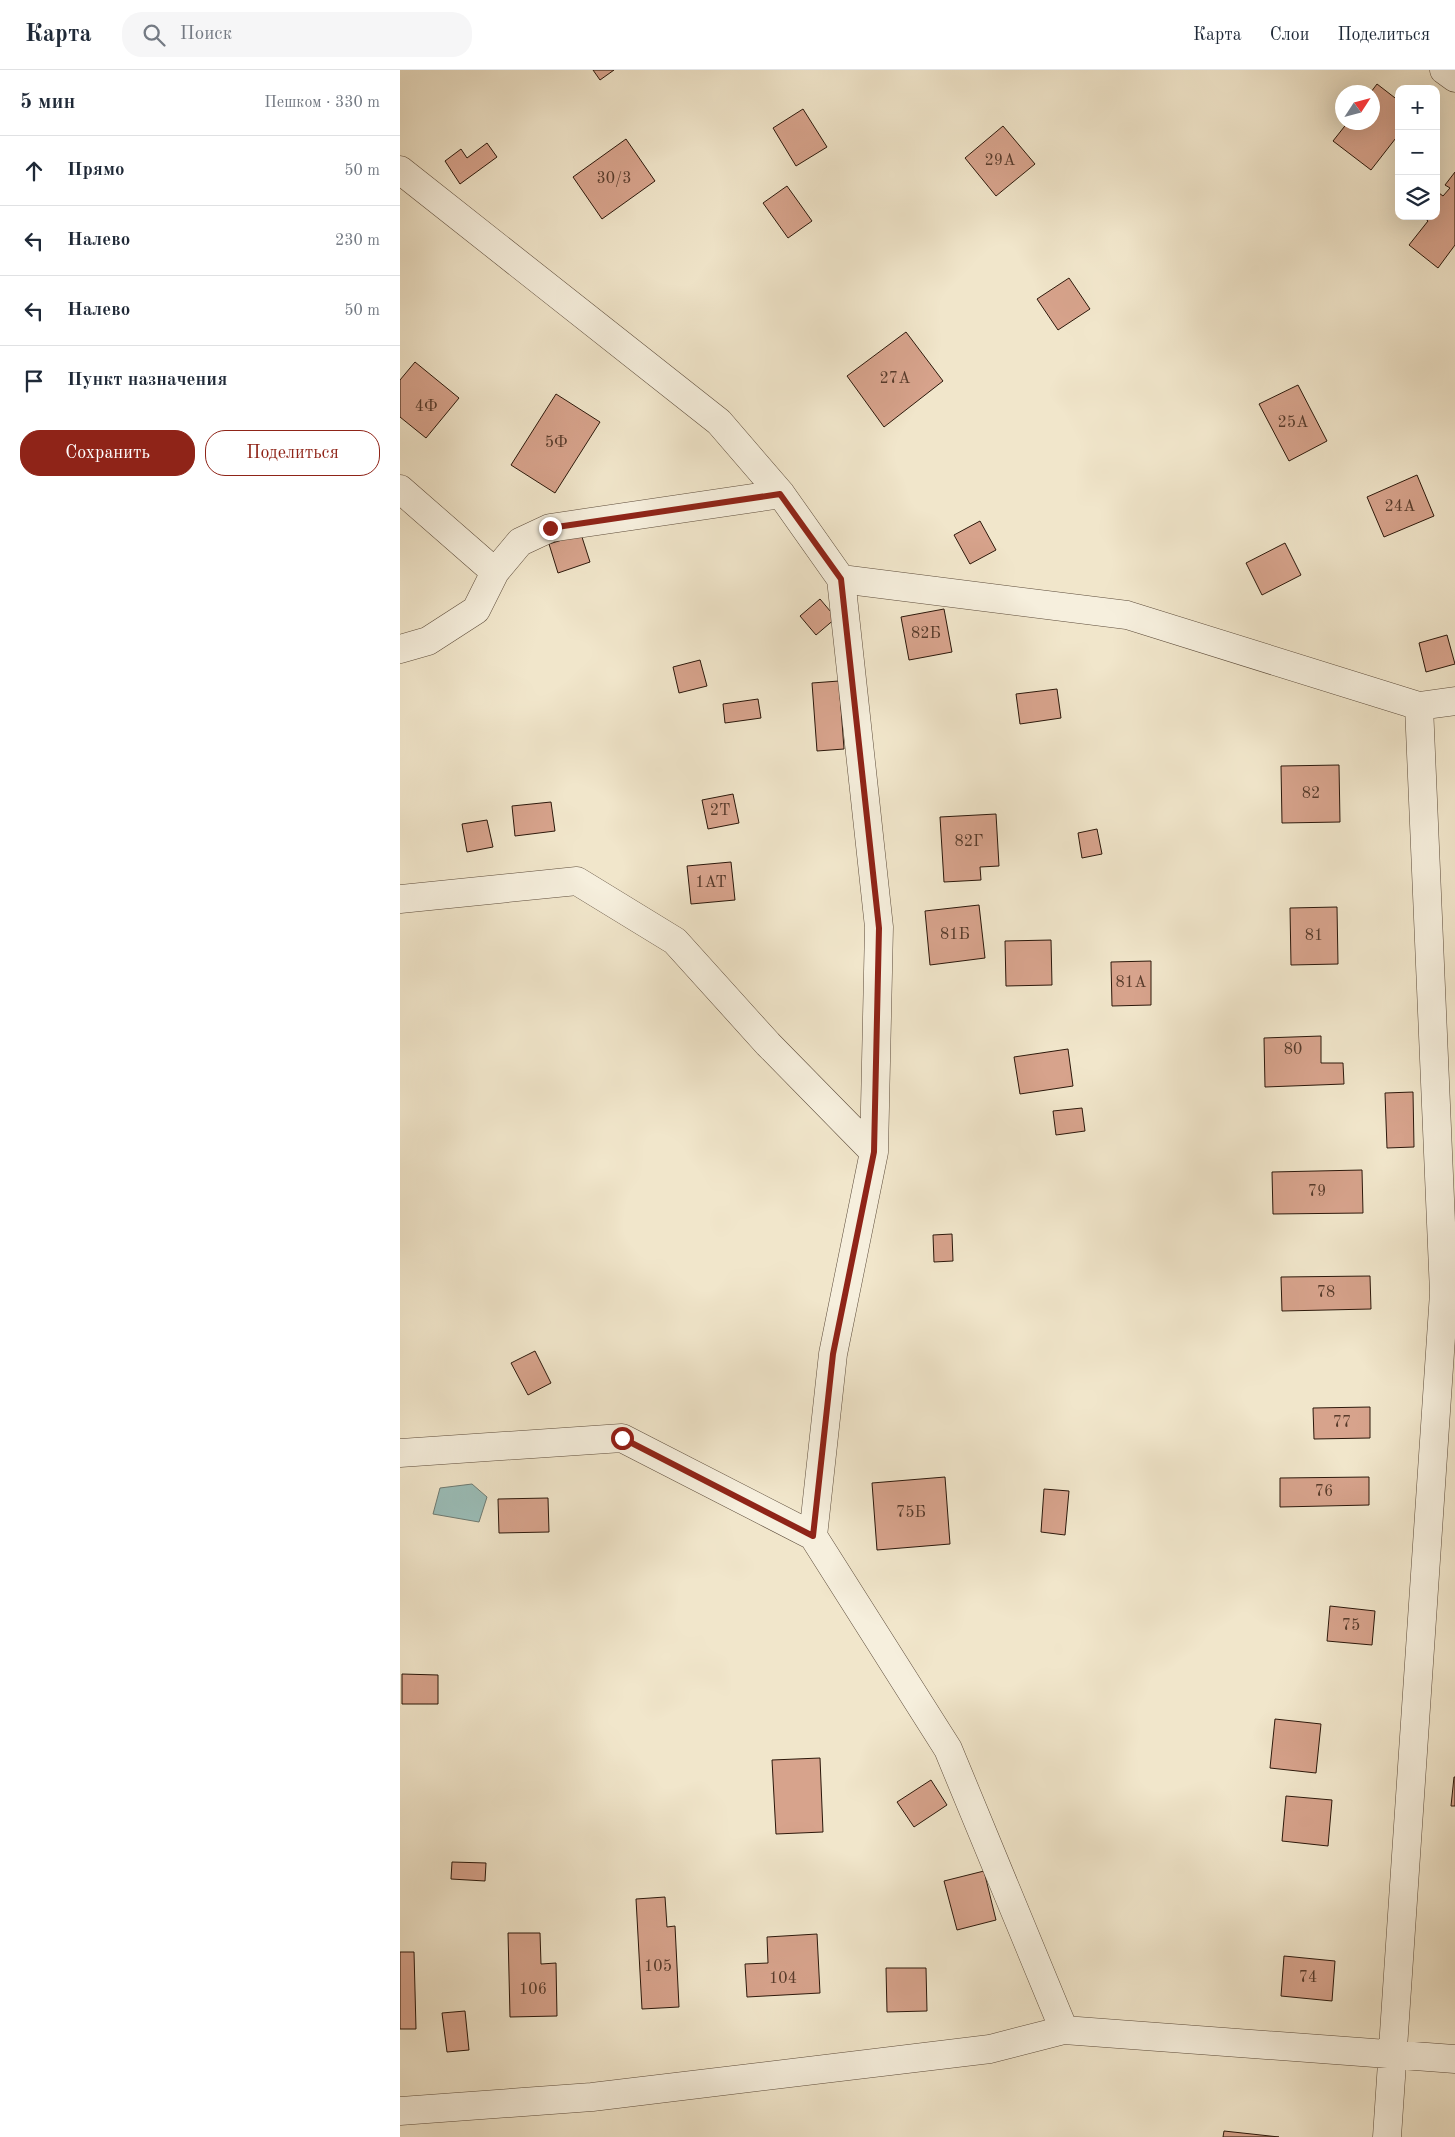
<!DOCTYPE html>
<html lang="ru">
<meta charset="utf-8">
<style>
:root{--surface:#fff;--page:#f6f6f7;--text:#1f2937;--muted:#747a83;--line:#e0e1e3;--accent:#8f2418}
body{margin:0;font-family:"Old Standard TT",serif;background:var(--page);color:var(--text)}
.controls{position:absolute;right:15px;top:15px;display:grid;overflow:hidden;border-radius:10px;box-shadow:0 5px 20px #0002}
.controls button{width:45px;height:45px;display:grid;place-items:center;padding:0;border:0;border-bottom:1px solid var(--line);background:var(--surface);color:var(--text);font:25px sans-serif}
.compass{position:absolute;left:935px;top:15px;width:45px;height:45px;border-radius:50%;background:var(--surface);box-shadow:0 5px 20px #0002;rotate:54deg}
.stop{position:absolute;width:15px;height:15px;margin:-11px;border:4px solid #8f2418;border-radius:50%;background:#fff}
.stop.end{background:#8f2418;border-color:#fff;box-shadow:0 1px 5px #0008}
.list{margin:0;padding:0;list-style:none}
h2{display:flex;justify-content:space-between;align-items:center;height:65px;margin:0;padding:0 20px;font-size:21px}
h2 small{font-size:16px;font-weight:400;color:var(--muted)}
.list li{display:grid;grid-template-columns:32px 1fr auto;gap:15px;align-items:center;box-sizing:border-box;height:70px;padding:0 20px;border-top:1px solid var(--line)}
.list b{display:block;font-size:19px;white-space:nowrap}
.list em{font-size:16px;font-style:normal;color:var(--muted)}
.actions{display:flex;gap:10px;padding:15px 20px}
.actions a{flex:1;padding:11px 0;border:1px solid var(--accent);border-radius:20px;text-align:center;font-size:18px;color:var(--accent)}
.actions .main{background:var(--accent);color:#fff}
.icon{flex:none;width:28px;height:28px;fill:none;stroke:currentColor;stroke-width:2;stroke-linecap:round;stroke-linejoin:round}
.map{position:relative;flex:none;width:1055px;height:2067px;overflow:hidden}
header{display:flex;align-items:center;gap:30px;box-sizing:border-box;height:70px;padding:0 25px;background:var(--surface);border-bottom:1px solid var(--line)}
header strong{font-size:24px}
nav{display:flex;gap:28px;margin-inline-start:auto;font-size:18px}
.search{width:350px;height:45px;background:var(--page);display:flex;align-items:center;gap:12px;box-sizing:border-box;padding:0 18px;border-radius:20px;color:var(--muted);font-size:19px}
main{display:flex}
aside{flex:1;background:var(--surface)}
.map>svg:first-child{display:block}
.water{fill:#9bbfba;stroke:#6f7c74}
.building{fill:#d7a38c;stroke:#2c180b}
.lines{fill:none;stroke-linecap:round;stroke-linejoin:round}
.minor-casing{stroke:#5d4c3b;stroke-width:29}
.minor{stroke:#f6efdd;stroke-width:28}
.route{stroke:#8f2418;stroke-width:6}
.labels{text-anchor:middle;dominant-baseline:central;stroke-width:4;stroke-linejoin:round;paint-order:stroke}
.number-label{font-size:16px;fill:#573b2b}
</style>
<header>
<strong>Карта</strong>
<div class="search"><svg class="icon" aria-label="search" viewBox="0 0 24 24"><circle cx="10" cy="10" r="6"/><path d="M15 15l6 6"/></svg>Поиск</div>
<nav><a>Карта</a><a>Слои</a><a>Поделиться</a></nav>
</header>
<main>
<aside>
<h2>5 мин<small>Пешком · 330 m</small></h2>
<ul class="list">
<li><svg class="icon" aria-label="ahead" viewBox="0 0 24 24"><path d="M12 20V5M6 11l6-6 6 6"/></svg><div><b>Прямо</b></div><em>50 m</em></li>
<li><svg class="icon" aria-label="left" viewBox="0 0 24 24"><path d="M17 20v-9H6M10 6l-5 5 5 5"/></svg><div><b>Налево</b></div><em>230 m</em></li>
<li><svg class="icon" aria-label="left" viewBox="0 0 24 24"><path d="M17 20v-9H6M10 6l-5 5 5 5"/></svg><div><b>Налево</b></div><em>50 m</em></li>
<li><svg class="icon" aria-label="arrive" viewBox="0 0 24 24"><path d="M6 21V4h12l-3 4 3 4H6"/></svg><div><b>Пункт назначения</b></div></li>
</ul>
<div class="actions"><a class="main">Сохранить</a><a>Поделиться</a></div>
</aside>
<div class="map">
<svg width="1055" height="2067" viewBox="0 0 1055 2067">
<rect width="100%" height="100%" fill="#f1e6cb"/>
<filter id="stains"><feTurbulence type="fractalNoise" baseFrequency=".004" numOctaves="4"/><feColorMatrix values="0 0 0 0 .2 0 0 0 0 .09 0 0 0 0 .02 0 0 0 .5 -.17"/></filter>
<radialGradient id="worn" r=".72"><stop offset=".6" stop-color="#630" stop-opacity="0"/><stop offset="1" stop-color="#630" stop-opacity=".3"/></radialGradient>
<path class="water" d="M72,1414l15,13 -8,25 -46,-8 7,-26z"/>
<path class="building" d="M193,0h21l-14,10z
M977,14l22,17v33l-28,36 -38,-29 15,-19h24l-1,-30z
M403,39l24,38 -31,19 -23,-38z
M603,56l32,38 -39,32 -31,-38z
M226,69l29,42 -53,38 -29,-42z
M87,73l10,14 -37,27 -15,-23 16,-12 6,9z
M1055,102v73l-17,23 -29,-23 19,-24 -6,-5h14v-21l3,-2 4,3 7,-8 -5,-3z
M387,116l25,35 -24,17 -25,-35z
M669,208l21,31 -32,21 -21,-31z
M506,262l37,49 -59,46 -37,-51z
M15,292l44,36 -33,40 -26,-21v-37z
M898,315l29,56 -38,20 -30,-57z
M156,324l44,28 -45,71 -44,-28z
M1017,405l17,41 -50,21 -17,-40z
M580,451l16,29 -26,14 -16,-29z
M181,464l9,28 -32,11 -9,-29z
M885,473l16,32 -39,20 -16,-32z
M420,529l16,19 -20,17 -16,-19z
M544,539l8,43 -43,8 -8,-43z
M1047,565l8,29 -29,8 -7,-29z
M300,590l7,26 -28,7 -6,-26z
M439,611l5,68 -27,2 -5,-68z
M657,619l4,29 -41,6 -4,-30z
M358,629l3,19 -36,5 -2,-19z
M939,695l1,57 -58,1 -1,-57z
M333,724l6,29 -31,6 -6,-29z
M151,732l4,29 -40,5 -3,-30z
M596,744l3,52 -19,1 1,13 -37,2 -4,-65z
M87,750l6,27 -26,5 -5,-28z
M697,759l5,25 -20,4 -4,-25z
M331,792l4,38 -44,4 -4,-38z
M579,835l6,53 -55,7 -5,-54z
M937,837l1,57 -47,1 -1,-57z
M651,870l1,45 -46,1 -1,-45z
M751,891v44l-39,1 -1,-44z
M921,966v27h22l1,21 -79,3 -1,-49z
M668,979l5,37 -53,8 -6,-37z
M1013,1022l1,55 -27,1 -2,-55z
M682,1038l3,23 -29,4 -3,-24z
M962,1100l1,43 -90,1 -1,-42z
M552,1164l1,27 -19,1 -1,-27z
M970,1206l1,33 -89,2 -1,-34z
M135,1281l16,32 -23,12 -17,-32z
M970,1337v31l-56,1 -1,-31z
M545,1407l5,67 -73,6 -5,-67z
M969,1407v28l-89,2v-29z
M644,1419l25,2 -4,44 -24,-3z
M148,1428l1,34 -50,1 -1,-34z
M930,1536l45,5 -3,34 -45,-4z
M2,1604l36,1v29h-36z
M875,1649l46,5 -5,49 -46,-5z
M420,1688l3,74 -47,2 -4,-74z
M1054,1707h1v29h-4z
M531,1710l16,25 -33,22 -17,-25z
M886,1726l46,4 -4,46 -46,-5z
M52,1792l34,1 -1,18 -34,-2z
M584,1801l12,49 -39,10 -13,-49z
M265,1827l2,30 8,-1 4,81 -37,2 -6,-110z
M108,1863h32l1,31 15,-1 1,53 -47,1z
M417,1864l3,59 -73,4 -2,-33 23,-1 -1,-26z
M0,1882h14l2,77h-16z
M884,1886l51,5 -3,40 -51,-5z
M486,1898h40l1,43 -40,1z
M65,1941l4,39 -22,2 -5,-39z
M824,2061l55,6h-56z"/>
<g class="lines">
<g class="minor-casing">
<path id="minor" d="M1044,0l11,8
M0,100l319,252 62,72 60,85 38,348 -5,225 -41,202 -20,182 135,213 116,281
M0,419l95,83
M441,509l286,36 292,91 36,-5
M0,579l28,-8 48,-31 19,-38 25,-30 30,-14 231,-34
M0,829l177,-18 98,60 93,103 106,108
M0,1383l222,-15 191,98
M0,2041l192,-14 398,-48 74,-19 391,29
M987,2067l57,-844 -25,-587"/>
</g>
<use href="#minor" class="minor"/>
</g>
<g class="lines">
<path class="route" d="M150,458l230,-34 61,85 38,349 -5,224 -41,202 -20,182 -191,-98"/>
</g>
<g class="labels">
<g class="number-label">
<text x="600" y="91">29А</text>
<text x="214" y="109">30/3</text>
<text x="495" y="309">27А</text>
<text x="26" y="337">4Ф</text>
<text x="893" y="353">25А</text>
<text x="156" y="373">5Ф</text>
<text x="1000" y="437">24А</text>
<text x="526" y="564">82Б</text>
<text x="911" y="724">82</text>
<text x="320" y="741">2Т</text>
<text x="569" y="772">82Г</text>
<text x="311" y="813">1АТ</text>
<text x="555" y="865">81Б</text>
<text x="914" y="866">81</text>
<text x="731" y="913">81А</text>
<text x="893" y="980">80</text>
<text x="917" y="1122">79</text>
<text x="926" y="1223">78</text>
<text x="942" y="1353">77</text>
<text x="924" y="1422">76</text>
<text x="511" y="1443">75Б</text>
<text x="951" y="1556">75</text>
<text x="258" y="1897">105</text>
<text x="908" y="1908">74</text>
<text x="383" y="1909">104</text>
<text x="133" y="1920">106</text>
</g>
</g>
<rect width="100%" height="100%" filter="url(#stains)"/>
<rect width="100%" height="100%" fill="url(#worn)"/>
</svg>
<div class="controls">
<button>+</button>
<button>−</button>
<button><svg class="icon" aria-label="layers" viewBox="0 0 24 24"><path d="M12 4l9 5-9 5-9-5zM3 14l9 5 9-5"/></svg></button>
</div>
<svg class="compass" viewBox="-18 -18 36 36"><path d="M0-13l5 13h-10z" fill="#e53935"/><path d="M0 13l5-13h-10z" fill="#747a83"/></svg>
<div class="stop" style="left:222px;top:1368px"></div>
<div class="stop end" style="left:150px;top:458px"></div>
</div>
</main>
